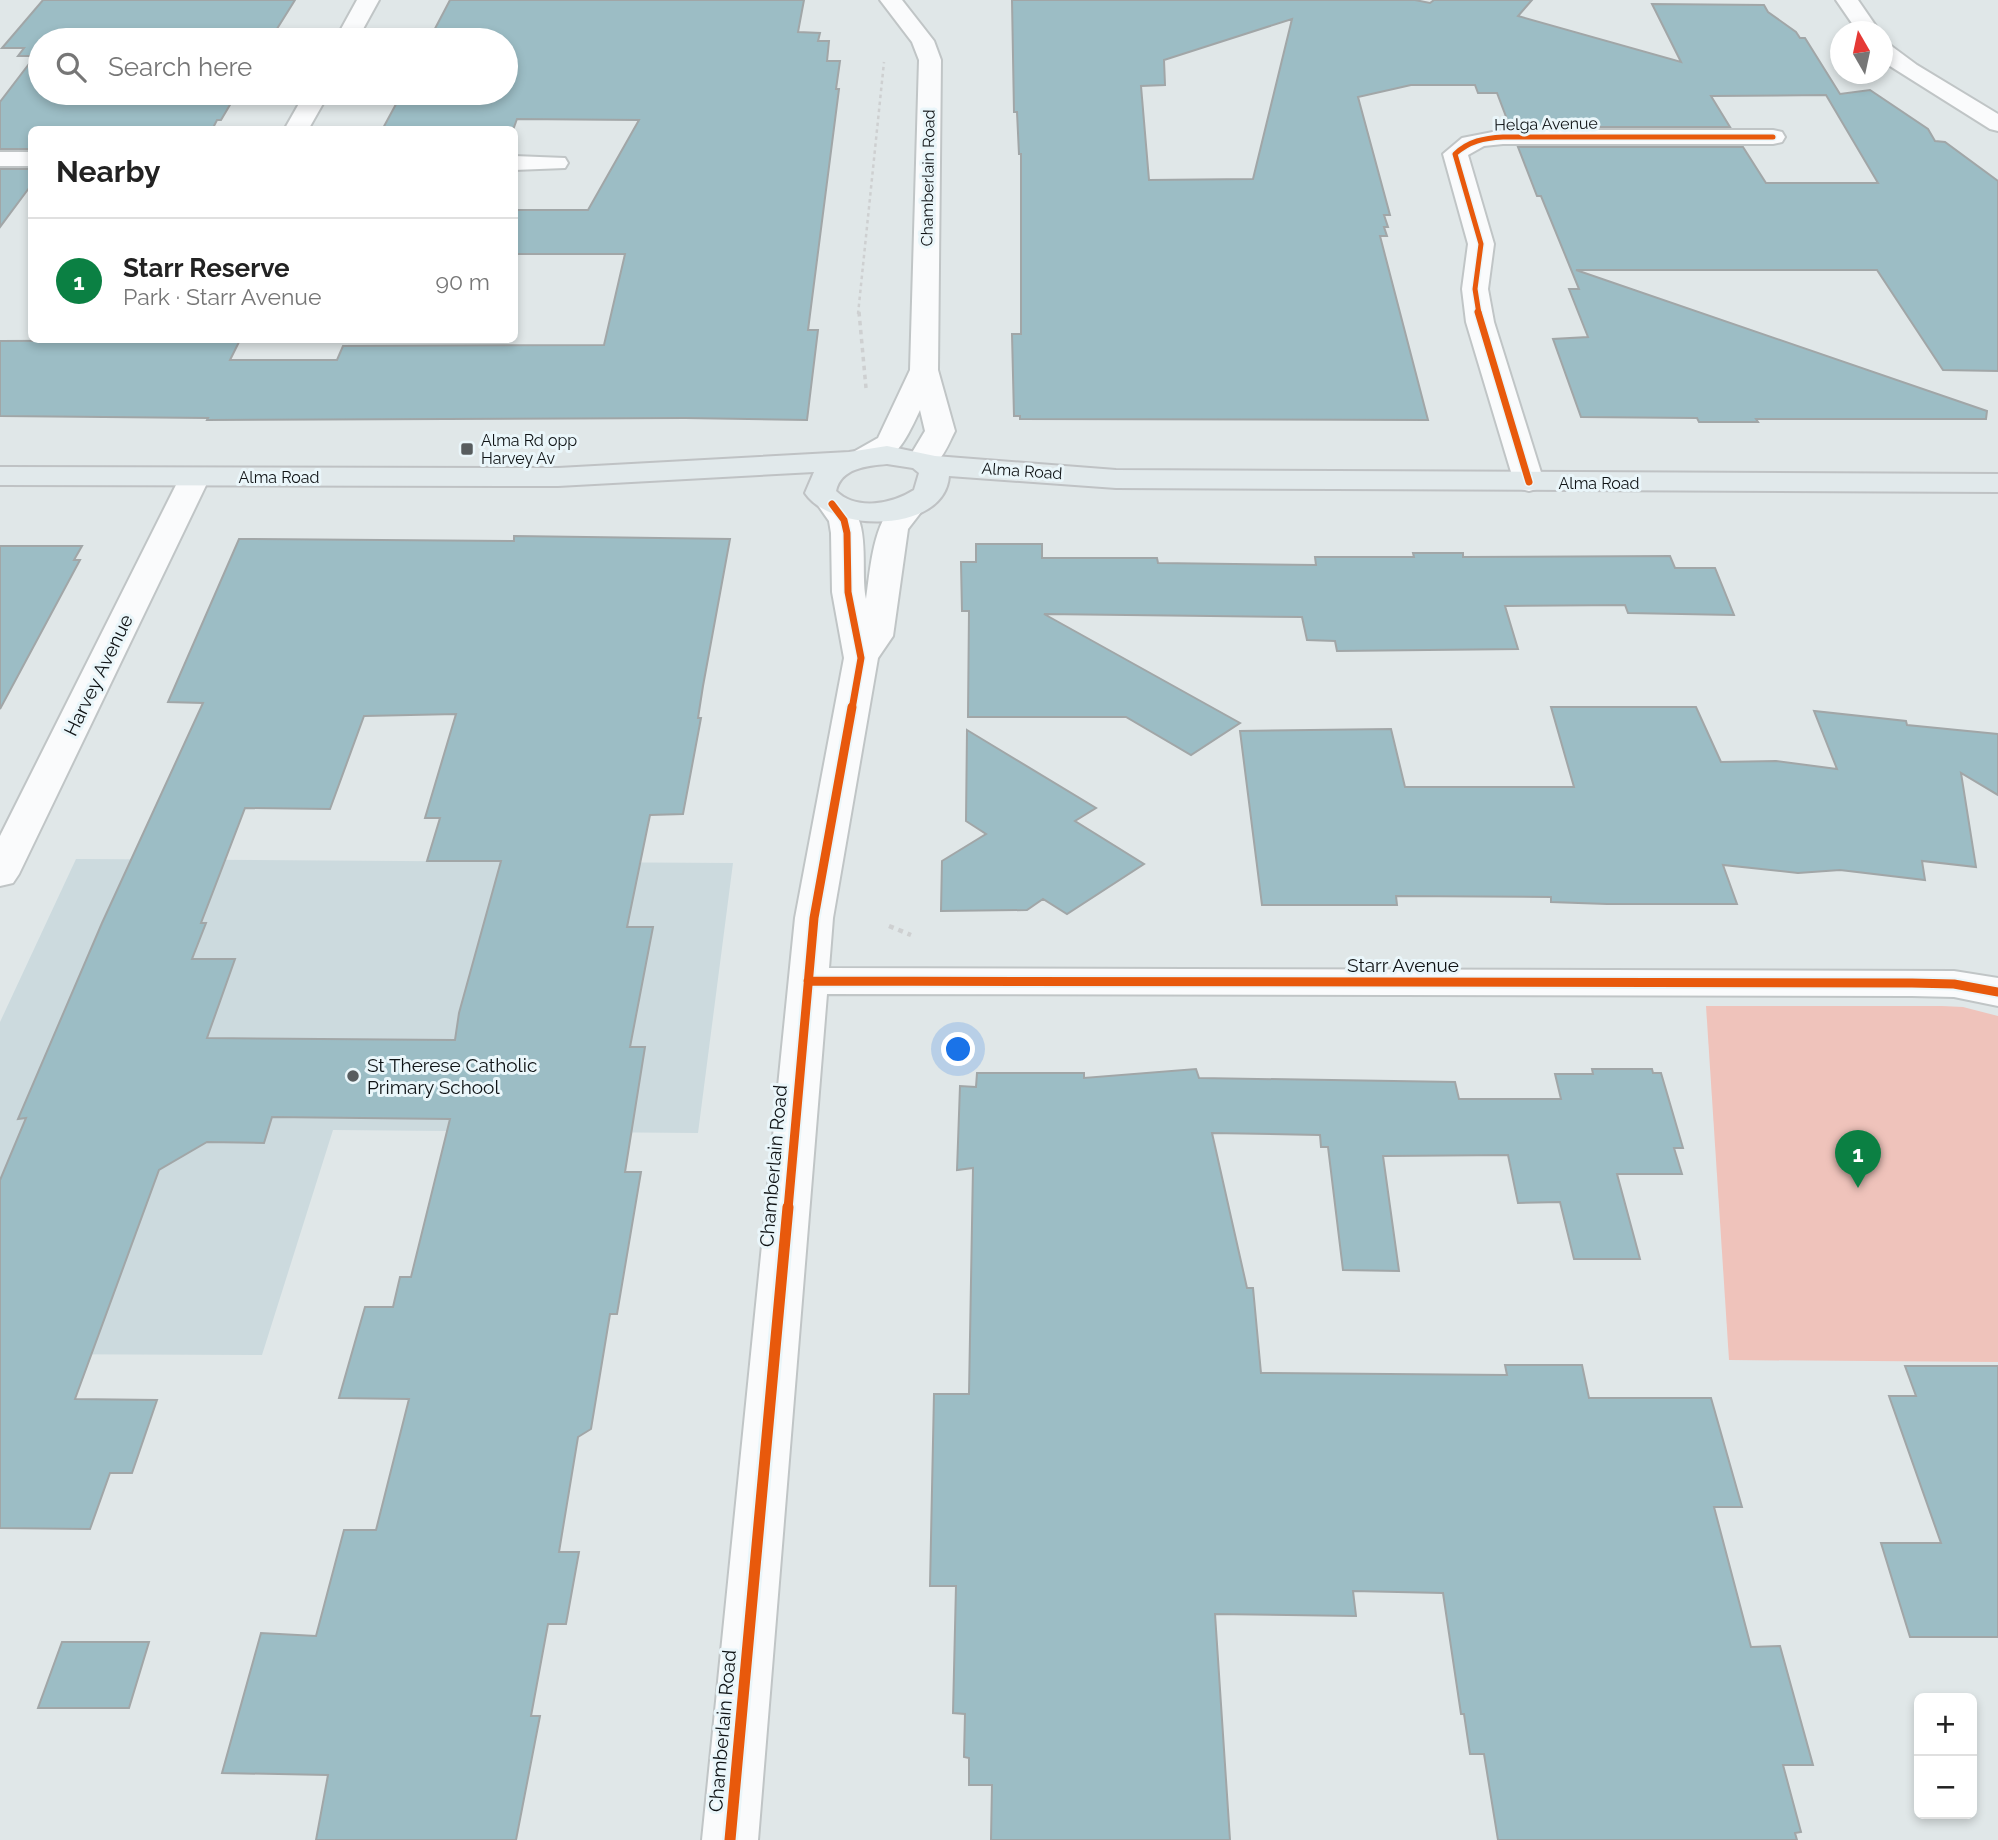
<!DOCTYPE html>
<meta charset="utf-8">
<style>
:root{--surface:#fff;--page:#f2f2f2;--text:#222;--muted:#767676;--line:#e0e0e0;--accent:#0b8043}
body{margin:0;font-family:Raleway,sans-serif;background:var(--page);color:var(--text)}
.controls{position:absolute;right:21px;bottom:21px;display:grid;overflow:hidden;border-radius:10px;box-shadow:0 4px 10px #0003}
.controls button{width:63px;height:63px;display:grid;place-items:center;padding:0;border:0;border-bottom:2px solid var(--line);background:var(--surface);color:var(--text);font:35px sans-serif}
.compass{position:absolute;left:1830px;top:21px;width:63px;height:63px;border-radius:50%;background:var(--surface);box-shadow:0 4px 10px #0003;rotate:351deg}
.you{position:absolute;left:959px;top:1050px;width:24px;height:24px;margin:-18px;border:5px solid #fff;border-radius:50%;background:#1a73e8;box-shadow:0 0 0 10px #1a73e833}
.badge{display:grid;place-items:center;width:46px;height:46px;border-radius:50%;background:var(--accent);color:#fff;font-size:23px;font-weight:700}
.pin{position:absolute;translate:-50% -58px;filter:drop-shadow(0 2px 4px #0008)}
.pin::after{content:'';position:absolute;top:37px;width:24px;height:21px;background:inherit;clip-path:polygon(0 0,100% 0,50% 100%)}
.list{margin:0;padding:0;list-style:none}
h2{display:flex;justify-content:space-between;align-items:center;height:91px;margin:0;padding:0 28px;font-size:30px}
h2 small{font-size:23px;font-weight:400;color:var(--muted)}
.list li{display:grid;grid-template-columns:46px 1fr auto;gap:21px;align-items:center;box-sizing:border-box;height:126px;padding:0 28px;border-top:2px solid var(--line)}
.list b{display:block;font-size:26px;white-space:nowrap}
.list p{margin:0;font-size:23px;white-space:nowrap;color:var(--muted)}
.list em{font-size:23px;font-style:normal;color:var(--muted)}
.icon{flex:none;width:38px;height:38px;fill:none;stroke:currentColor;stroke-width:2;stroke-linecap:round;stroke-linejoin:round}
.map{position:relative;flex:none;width:1998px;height:1840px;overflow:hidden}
.search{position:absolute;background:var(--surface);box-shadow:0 4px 10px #0003;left:28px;top:28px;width:490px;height:77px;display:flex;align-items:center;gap:18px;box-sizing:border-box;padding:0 24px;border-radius:38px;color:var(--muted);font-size:26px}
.panel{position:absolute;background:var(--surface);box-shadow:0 4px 10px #0003;left:28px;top:126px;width:490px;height:217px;border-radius:10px}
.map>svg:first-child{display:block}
.built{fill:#ccdade}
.green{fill:#efc3bb}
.building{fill:#9cbdc5;stroke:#a1a6a7;stroke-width:2;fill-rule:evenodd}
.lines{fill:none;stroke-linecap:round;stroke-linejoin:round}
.minor-casing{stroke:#c0c5c6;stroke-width:4}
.major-casing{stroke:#bfc2c4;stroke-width:4}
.path-far2{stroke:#ced0d1;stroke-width:2.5;stroke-dasharray:3.5 3.5;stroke-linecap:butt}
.path-far1{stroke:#ced0d1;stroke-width:3.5;stroke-dasharray:4.5 4.5;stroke-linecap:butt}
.path{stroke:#ced0d1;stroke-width:4.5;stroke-dasharray:5 5;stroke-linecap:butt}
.minor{fill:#fafbfc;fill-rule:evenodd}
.major{fill:#e1e9eb;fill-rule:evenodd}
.cycleway-far3-casing{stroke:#eaf6fa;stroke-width:8}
.cycleway-far2-casing{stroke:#eaf6fa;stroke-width:10}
.cycleway-far1-casing{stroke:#eaf6fa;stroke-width:13}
.cycleway-casing{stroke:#eaf6fa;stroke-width:16}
.cycleway-far3{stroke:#e8590c;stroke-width:5}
.cycleway-far2{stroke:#e8590c;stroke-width:7}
.cycleway-far1{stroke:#e8590c;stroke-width:9}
.cycleway{stroke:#e8590c;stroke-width:11}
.poi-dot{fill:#585d5f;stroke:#eaf6fa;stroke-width:2.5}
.labels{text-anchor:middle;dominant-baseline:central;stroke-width:6;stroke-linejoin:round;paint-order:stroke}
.far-street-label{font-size:16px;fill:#0f1315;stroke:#eaf6fa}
.far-poi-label{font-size:16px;fill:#0f1315;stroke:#eaf6fa;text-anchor:start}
.street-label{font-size:19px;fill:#0f1315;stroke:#eaf6fa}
.poi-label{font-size:19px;fill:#0f1315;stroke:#eaf6fa;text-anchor:start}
</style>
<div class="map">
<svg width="1998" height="1840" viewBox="0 0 1998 1840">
<rect width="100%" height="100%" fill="#e0e7e8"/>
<path class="built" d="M76,859l657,4 -35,270 -365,-3 -71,225 -262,-1v-332z"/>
<path class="green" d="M1706,1006h236l21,1 35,9v346l-269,-2z"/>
<path class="building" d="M43,0h252l-25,40h-230v53h197l-16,27h-4l-5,10h-180v19h-32v-47l35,-46h-17l6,-8h-22z
M450,0h354l-6,32 22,1 -2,8h11l-2,20h13l-4,28h3l-31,241h10l-11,90 -122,-2 -478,2 1,-2 -208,-2v-75l240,-1 -10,20h107l6,-14 261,-1 21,-91h-111v-44h74l51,-90 -122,-1 -4,11h-131l20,-37h104v-53h-77z
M1012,0h403l15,3 4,-3h98l-14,16 163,46 -29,-58 112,1 4,7 28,20 4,6h5l35,56 30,-4 58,39 7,12 10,1 53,39v190l-55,-1 -66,-100h-301l411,141 -1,8h-230l2,3h-59l-2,-4 -116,-1 -28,-78 35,-2 -19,-48h10l-38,-93h-4l-19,-49h225l23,36h112l-52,-88 -115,1 19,31h-220l-13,-34h-19l-3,-8h-64l-53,12 32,118h-6l4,12h-4l3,9h-7l48,184 -408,-1v-3h-6l-2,-82h9v-180h-2l-2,-42h-3zM1292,19l-39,160 -104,1 -8,-94 24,-1 -1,-25z
M0,169h32v15l-32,43z
M514,536l216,3 -27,147 -5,32h3l-18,96 -33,1 -23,112h26l-23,120h15l-20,125h16l-24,142h-7l-19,115 -13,8 -19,115h20l-13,72h-18l-17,92h9l-24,124h-200l12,-65 -106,-2 39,-140 55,3 28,-106h32l33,-131 -70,-1 26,-91h28l7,-30h11l39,-158 -178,-2 -8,26 -57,-1 -48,28 -84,229 82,1 -25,73h-22l-20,56 -90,-1v-348l26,-62 -8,1 84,-196 101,-220 -35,-1 71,-163 275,2zM456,714l-31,104h15l-13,43h74l-42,152 -4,27 -248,-2 28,-79h-43l14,-36h-5l44,-115 85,1 34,-93z
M976,544h66v14h115l1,5 158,2 -1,-8h99l-1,-4h50v4l207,-1 5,12h40l19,47 -106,-2 -3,-8 -120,1 13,43 -181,2 -2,-10 -28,-1 -5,-23 -258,-3 196,109 -49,32 -65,-38h-158l1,-106h-7l-1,-49h15z
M0,546h82l-8,14h6l-80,149z
M1551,707h145l25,55 55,-1 61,8 -23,-58 92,10 1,4 91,9v61l-37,-22 15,94 -54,-6 3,19 -85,-10 -42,3 -75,-8 14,39h-130l-56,-2v-5l-155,-1 1,9h-135l-22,-174 151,-2 14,58h169z
M967,730l129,78 -21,13 69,43 -77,50 -24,-15 -16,11 -86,1 1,-50 44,-27 -20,-13z
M1196,1069l3,9 256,4 4,17h102l-6,-25h38l-1,-5h60l1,4h8l22,75h-9l8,26h-65l23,85h-66l-14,-57 -42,1 -10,-48 -125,1 16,115 -56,-1 -15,-123h-7l-1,-12 -108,-2 35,155h6l8,85 246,2 -2,-10h77l7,33h122l31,109h-28l37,140 29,-1 33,119h-30l18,67 -6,1 2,7h-299l-14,-86h-14l-6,-40h-3l-18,-121 -90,-2 3,25 -141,-2 15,226h-239l1,-55h-23v-27l-5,-1 1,-43 -12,-1 3,-127h-26l4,-192h35l4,-226 -16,2 3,-84 16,1 1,-14h107v5z
M1905,1366h93v271h-88l-29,-94h60l-52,-147h27z
M62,1642h87l-20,66h-91z"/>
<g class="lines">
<g class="minor-casing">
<path id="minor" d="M357,0h22l-22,40h-22z
M880,0h22l32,41 7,19 -3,310 17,61c-10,20 -17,43 -44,36l-4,-6 18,-30 -5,-21c-13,27 -27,63 -65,53l-4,-6 4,-6 23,-13 32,-68 9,-310 -7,-18z
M1836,0h22l22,32h-22z
M1882,43l8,2 27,20 81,49v17l-8,-2 -108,-68z
M305,93h24l-21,37h-24z
M1503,130h270l9,2 3,5 -3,5 -9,2h-270l-19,2 -16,9 26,89 -6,45 6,33 50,160 -4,6 -11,3 -11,-3 -4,-6 -48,-160 -4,-33 6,-45 -25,-90 19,-16z
M0,152h32v14h-32z
M514,156l51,2 3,5 -3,5 -51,2z
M195,468l11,3 4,6 -191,397 -6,9 -13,3v-50l180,-359 4,-6z
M832,495c44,11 27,71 34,104 5,-32 8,-110 55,-99l4,7 -17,22 -15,107 -15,22 -45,260 -4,50 1125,3 44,7v28l-44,-9 -42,-1 -1085,-2 -69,846h-56l93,-922 49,-260 -12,-66 -1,-59 -2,-12 -12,-17 4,-7z"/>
</g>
<g class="major-casing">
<path id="major" d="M887,446l48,10 181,14 882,4v18l-882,-4 -167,-12c-4,57 -116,58 -144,17l9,-21 -256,14 -558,-1v-18l558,1 291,-16zM887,464l26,4 6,5 -5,17c-22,14 -58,21 -78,1 5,-23 30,-25 51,-27z"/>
</g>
<path class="path-far2" d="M858,314l26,-252"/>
<path class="path-far1" d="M859,312l7,76"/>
<path class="path" d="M889,926l22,9"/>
<use href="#minor" class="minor"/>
<use href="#major" class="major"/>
<g class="cycleway-far3-casing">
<path id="cycleway-far3" d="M1479,314l-4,-25 6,-45 -26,-90c14,-13 29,-16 48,-17h270"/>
</g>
<g class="cycleway-far2-casing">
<path id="cycleway-far2" d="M1478,312l51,170
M832,504l12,16 3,13 1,59 13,66 -9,51"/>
</g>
<g class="cycleway-far1-casing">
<path id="cycleway-far1" d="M808,981l1104,2 42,1 44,8
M788,1209l26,-291 38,-211"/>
</g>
<g class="cycleway-casing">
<path id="cycleway" d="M730,1840l58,-633"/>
</g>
<use href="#cycleway-far3" class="cycleway-far3"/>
<use href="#cycleway-far2" class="cycleway-far2"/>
<use href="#cycleway-far1" class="cycleway-far1"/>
<use href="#cycleway" class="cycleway"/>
</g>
<g class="poi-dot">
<rect x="460" y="442" width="14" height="14" rx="3.5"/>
<circle cx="353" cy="1076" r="7"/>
</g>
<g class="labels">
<g class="far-street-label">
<text transform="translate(1546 124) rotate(-1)">Helga Avenue</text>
<text transform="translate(928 178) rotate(-89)">Chamberlain Road</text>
<text transform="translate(1022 471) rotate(4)">Alma Road</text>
<text x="279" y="477">Alma Road</text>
<text x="1599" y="483">Alma Road</text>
</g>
<g class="far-poi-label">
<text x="481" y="440">Alma Rd opp<tspan x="481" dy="18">Harvey Av</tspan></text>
</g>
<g class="street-label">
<text transform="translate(98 675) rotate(-64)">Harvey Avenue</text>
<text x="1403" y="965">Starr Avenue</text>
<text transform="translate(773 1166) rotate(-85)">Chamberlain Road</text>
<text transform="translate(722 1731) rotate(-85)">Chamberlain Road</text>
</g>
<g class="poi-label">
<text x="367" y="1065">St Therese Catholic<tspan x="367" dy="22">Primary School</tspan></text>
</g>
</g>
</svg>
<div class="controls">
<button>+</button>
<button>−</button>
</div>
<svg class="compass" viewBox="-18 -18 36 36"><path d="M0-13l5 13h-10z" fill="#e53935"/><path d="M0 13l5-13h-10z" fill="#767676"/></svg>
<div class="you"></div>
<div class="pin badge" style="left:1858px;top:1188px">1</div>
<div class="search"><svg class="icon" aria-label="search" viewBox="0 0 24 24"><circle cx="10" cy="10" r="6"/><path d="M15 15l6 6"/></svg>Search here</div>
<section class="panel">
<h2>Nearby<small></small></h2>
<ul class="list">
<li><span class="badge">1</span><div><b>Starr Reserve</b><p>Park · Starr Avenue</p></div><em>90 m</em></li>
</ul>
</section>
</div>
